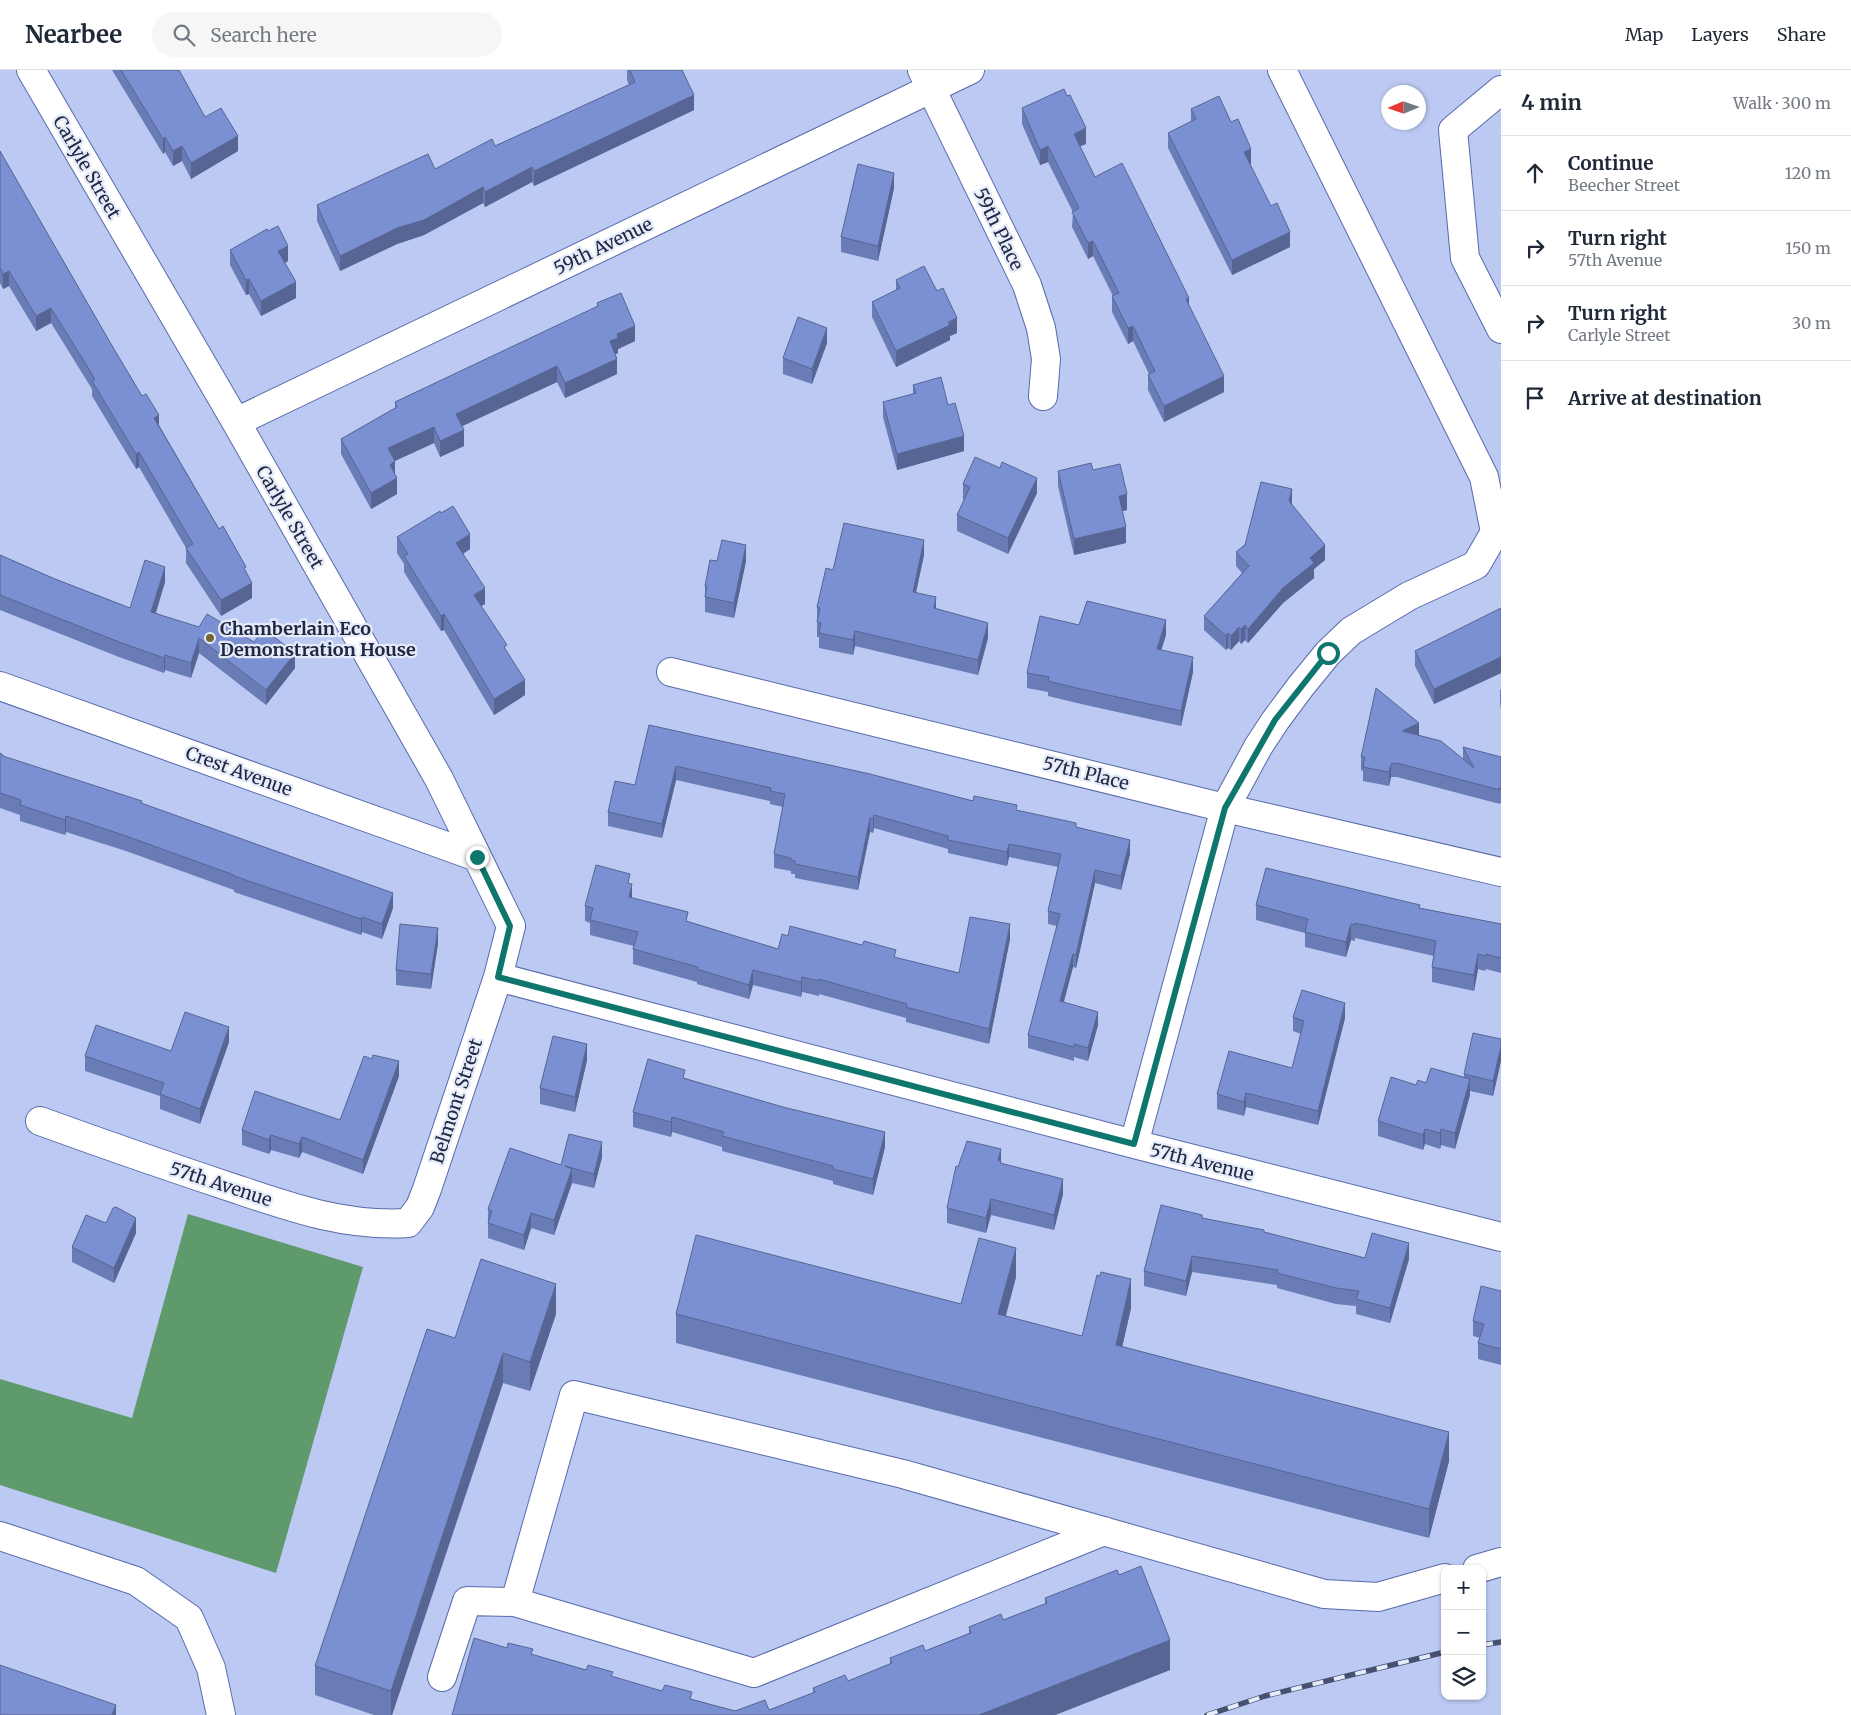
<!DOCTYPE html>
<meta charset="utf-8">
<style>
:root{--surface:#fff;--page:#f6f6f7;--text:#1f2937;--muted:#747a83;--line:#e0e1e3}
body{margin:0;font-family:Merriweather,serif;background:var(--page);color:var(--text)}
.controls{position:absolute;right:15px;bottom:15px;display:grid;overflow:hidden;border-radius:10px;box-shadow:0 1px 4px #0004}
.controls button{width:45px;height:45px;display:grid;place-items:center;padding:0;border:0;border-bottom:1px solid var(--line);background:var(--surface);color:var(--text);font:25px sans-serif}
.compass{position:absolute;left:1381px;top:15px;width:45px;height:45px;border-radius:50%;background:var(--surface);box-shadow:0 1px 4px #0004;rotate:268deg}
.stop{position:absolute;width:15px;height:15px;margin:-11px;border:4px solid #0f766e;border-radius:50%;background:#fff}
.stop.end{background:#0f766e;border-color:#fff;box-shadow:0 1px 5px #0008}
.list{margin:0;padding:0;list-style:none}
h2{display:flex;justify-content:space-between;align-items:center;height:65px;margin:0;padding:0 20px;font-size:21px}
h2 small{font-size:16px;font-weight:400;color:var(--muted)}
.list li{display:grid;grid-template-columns:32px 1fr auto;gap:15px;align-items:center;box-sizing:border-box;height:75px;padding:0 20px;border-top:1px solid var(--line)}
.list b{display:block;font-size:19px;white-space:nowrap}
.list p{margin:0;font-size:16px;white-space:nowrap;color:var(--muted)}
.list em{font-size:16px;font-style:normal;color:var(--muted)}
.icon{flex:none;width:28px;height:28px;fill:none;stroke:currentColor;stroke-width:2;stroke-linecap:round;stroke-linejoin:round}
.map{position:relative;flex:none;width:1501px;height:1645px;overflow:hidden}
header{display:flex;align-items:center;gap:30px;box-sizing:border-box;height:70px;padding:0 25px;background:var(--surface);border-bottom:1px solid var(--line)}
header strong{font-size:24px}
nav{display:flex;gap:28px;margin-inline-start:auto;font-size:18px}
.search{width:350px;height:45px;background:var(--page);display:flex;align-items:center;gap:12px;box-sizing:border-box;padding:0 18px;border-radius:28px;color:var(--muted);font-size:19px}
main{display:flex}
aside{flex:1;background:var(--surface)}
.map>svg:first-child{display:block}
.forest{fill:#5f9a6c}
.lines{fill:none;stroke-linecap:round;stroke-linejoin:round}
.minor-casing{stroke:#586aa9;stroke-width:30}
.minor{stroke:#fff;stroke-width:28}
.rail-casing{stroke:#46506f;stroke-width:5.5}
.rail{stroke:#e6ebf9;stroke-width:4;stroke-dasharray:11;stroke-linecap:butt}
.wall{fill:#6a7cb5}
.shaded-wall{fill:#566593}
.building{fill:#7b90d2;stroke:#566593}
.route{stroke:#0f766e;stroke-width:6}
.poi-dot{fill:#766533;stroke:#e6ebf9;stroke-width:2}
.labels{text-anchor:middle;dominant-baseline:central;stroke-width:4.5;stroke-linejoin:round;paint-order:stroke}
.street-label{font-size:18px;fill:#202843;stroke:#e6ebf9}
.poi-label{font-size:18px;font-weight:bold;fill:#202843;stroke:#e6ebf9;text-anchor:start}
</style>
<header>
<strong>Nearbee</strong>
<div class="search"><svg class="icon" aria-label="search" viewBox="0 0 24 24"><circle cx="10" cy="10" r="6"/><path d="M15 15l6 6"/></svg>Search here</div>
<nav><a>Map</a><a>Layers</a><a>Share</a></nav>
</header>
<main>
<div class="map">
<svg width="1501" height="1645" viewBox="0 0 1501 1645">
<rect width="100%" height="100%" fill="#bbc9f3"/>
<path class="forest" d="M188,1144l175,53 -87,306 -276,-88v-106l132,39z"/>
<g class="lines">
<g class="minor-casing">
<path id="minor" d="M31,0l205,352 203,357 72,147 -13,51 -71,212 -7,18 -12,16c-64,4 -118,-16 -178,-36 -63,-21 -127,-43 -190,-66
M922,0l105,215 14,43 5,31 -3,37
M1501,20l-48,40 12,128 36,71
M236,352l734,-352
M671,602l554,136 276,64
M0,616l477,171
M498,907l636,167 367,93
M1134,1074l91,-336 33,-61 17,-26 26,-35 27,-33 23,-22 58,-35 67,-31 19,-33 -11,-55 -202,-407
M1104,1461l-350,142 -239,-71 59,-207 329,79 421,120 54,3 67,-19
M0,1466l136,45 53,37 22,50 10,47
M1477,1499l24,-7
M442,1607l25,-76 48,1"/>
</g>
<use href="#minor" class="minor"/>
<g class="rail-casing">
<path id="rail" d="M1482,1575l19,-3
M1207,1645l58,-19 180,-44"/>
</g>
<use href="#rail" class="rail"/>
</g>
<path class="wall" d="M112,0h67l26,47 33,34 -47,28 -9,-18 -9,5 -8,-14 -2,2z
M627,0h55l12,40 -160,76 -2,-4 -47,25 -2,-4 -59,32 -27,9 -57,27 -23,-50v-16l118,-36 60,-23 134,-61 -2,-5z
M1022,38l64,36 -6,2 15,31 94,130 35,85 -60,30 -16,-32v-15l1,-1 -16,-33 -5,3 -16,-32v-16h1l-20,-40 -5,3 -16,-32 1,-15 -25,-50 -8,3 -18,-41z
M1191,39l60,55 -1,1 40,82 -58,28 -64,-127v-15l23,-12z
M0,81l111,193 48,81 60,104 27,44 6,25 -31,18 -35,-53v-15l-47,-81 -3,2 -44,-73v-7l-41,-66 -15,8 -27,-45 -6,3 -3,-6z
M894,118l-16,73 -37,-9v-15z
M230,180l58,11 -3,2 11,35 -35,18 -12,-22 -3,1 -16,-30z
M896,210l61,53 -7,3v4l-54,27 -24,-50v-15l24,-12z
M597,233l38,38 -17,8v4l-3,1 2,20 -52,24 -8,-16 -95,44 2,20 -24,11 -6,-14 -39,18v14l2,19 -26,15 -30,-55v-15l54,-31v-6l202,-95z
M827,273l-15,41 -29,-10v-16z
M913,315l51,66 -67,19 -14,-53v-15l30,-8z
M1093,400l34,40 -5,1 4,32 -52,12 -16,-69v-15z
M963,414l74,9 -29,61 -51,-23v-16l7,-15 -1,-1z
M1291,434l34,56 -11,9v9l-31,25 -35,40 -3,-3 -4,4 -2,-3 -8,9 -3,-2 -2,2 -22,-20v-14l38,-43 -6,-7v-14z
M441,443l29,36 -7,5 22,50 -4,2 26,46 18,43 -31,20 -50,-85 -3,1 -37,-59v-8l-7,-11v-16z
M0,485l55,24 75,29 35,-26 -9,31 139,55 -29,37 -67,-52 -8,25 -26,-8 -1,3 -45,-16 -119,-47z
M924,485l-8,37 20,17 52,29 -10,37 -123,-29 -2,9 -34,-7v-11h-2v-30l16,-37z
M717,491h29l-12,57 -29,-6v-26z
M1501,538v65l-67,31 -19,-38v-15z
M1079,555l87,10 -5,15 32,22 -12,54 -100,-22 -33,-8v-4l-21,-4v-15z
M1501,619v20l-1,-6v-13z
M649,655l368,86 59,16 54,27 -9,36 -26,-7 -19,85 -3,-1 -9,35 34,23 -10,36 -14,-4v4l-46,-13v-13l29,-109 -9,-2v-13l10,-44 -49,-10 -2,9 -59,-13v-4l-74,-21 -1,5 -3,-1 -12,58 -63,-12v-4h-4v-3l-17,-3v-14l9,-47 -13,-3v-3l-94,-21 -14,58 -54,-12v-14l27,-27z
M1419,666l44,23v-12l38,10v46h-1v1l-103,-27h-6l-2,9 -26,-5v-10l-2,-1v-13z
M0,683l3,4 139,46 251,105 -11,31 -20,-7 -1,3 -127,-43v-2l-108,-39 -60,-19 -1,3 -45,-14v-6l-20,-7z
M630,813l2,15 56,24 90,27 118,9 63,15 51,-34 -21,105 -83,-22v-4l-87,-24v2l-17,-4 -1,5 -48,-12 -4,14 -52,-15v-2l-64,-18v-15l1,-3 -44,-11v-12l-5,-2v-15z
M1256,835l164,3 81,16v49l-15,-4 -1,2 -7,-2 -4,22 -42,-9v-15l2,-11 -79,-18v3l-4,-1 -5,17 -41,-10v-14l-49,-13z
M438,873l-7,46 -35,-4v-15z
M1293,947l52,1 -27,107 -72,-18 -2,9 -27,-7v-15l75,-26 9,-34 -8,-3z
M1501,969v22l-8,35 -23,-5v4l-15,54 -14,-4 -1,4 -15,-5 -2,6 -45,-14v-15l38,-36 48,-8v-3z
M229,972l-29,82 -40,-15v-13l-75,-25v-15l86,-5z
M587,990l-12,52 -35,-8v-16z
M399,1006l-36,98 -61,-22 -3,6 -28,-8 -2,4 -27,-9v-15l98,-10z
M685,1008l200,69 -12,48 -40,-11v-3l-111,-30v-4l-50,-15 -1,5 -38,-10v-15z
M602,1087l-8,31 -22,-5 -18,52 -23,-7 -7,22 -36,-12v-29l73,-44z
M1001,1091v3l62,30 -9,36 -63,-15 -5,18 -39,-10v-15l11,-41z
M1202,1148l62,14 101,26 44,1 -19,64 -34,-9v-8l-20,-2 -59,-16v-3l-85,-13 -6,24 -42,-10v-15z
M106,1153l30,10 -22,50 -42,-21v-15z
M1016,1207l-10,39 76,20 49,-28 -9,39 327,114 -20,77 -753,-195v-29l285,-10z
M1501,1221v74l-23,-6v-16l2,-5 -7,-2v-15z
M556,1244l-26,77 -27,-8 -111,332h-18l-59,-20v-29l140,-328z
M1119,1505l51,95 -115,45h-603l55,-67 228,63 34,-1 44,-17v-5l35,-7 42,-17v-6l35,-7 44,-18v-6l34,-7 42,-16v-6z"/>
<path class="shaded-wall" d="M694,25v15l-160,76v-15z
M1086,58v16l-12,5v-15z
M238,66v15l-47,28v-16z
M165,67v15l-2,2v-15z
M182,76v15l-9,5v-15z
M1048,76v16l-8,3v-15z
M1251,79v15l-7,4v-16z
M532,97v15l-47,25v-15z
M894,103v15l-16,73v-15z
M483,117v16l-59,32 -27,9 -57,27v-15z
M1290,162v15l-58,28v-15z
M1093,171v15l-5,3v-16z
M288,176v15l-10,6v-16z
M9,201v15l-6,3v-15z
M249,209v15l-3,1v-15z
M296,212v16l-35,18v-15z
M1189,228v15l-3,-14z
M51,238v15l-15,8v-15z
M957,248v15l-7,3v4l-54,27v-16z
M635,256v15l-17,8v4l-8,4v-16l7,-7z
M1133,256v15l-5,3v-16z
M827,258v15l-15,41v-15z
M617,289v15l-52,24v-15z
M557,296v16l-101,47v-15z
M1224,306v16l-60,30v-16z
M159,345v15l-5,-12z
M434,357v16l-46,21v-16z
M464,360v16l-24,11v-16z
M964,366v15l-67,19v-16z
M139,382v15l-3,2v-15z
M395,391v16l-5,-12z
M397,408v16l-26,15v-16z
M1037,408v15l-29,61v-16z
M1292,419v15l-3,11v-14z
M1127,424v16l-8,2v-16z
M1126,457v16l-52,12v-16z
M470,464v15l-14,9v-15z
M924,470v15l-11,51v-14z
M746,475v16l-12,57v-15z
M1325,475v15l-11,9v9l-31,25 -35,40v-14l62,-71z
M165,497v15l-14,45v-15z
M252,513v15l-31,18v-16z
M485,518v16l-11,6v-15z
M936,527v15l-2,-4z
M444,544v16l-3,1v-15z
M1166,550v15l-9,29v-15z
M988,553v15l-10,37v-15z
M1245,555v15l-4,4v-15z
M1239,557v14l-8,9v-14z
M855,561v15l-2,9v-15z
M1228,563v15l-2,2v-14z
M199,568v15l-8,25v-15z
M295,583v15l-29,37v-15z
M165,585v15l-1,3v-15z
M1193,587v15l-12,54v-15z
M1501,587v16l-67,31v-15z
M525,610v15l-31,20v-16z
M1419,653v14l-17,-6z
M1391,694v13l-2,9v-14z
M676,696v14l-14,58v-14z
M874,745v13l-1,5v-14z
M66,746v16l-1,3v-15z
M870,748v14l-12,58v-13z
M1130,770v14l-9,36v-14z
M1009,774v13l-2,9v-14z
M1095,800v13l-19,85v-13z
M632,814v15l-3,-2z
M393,823v15l-11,31v-15z
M362,847v15l-1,3v-16z
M1010,854v15l-21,105v-15z
M1351,854v16l-5,17v-15z
M438,858v15l-7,46v-15z
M1073,884v13l-13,48v-14z
M1478,884v15l-4,22v-16z
M753,900v15l-4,14v-14z
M802,907v15l-1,5v-15z
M1345,933v15l-27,107v-14z
M1098,942v13l-10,36v-13z
M229,957v15l-29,82v-15z
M587,974v16l-12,52v-15z
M1501,976v15l-8,35v-15z
M399,991v15l-36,98v-14z
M1470,1009v16l-15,54v-16z
M1246,1023v14l-2,9v-14z
M672,1047v15l-1,5v-15z
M1425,1059v15l-2,6v-15z
M1441,1059v16l-1,4v-16z
M885,1062v15l-12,48v-16z
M271,1065v15l-2,4v-14z
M302,1067v15l-3,6v-14z
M602,1072v15l-8,31v-14z
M1001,1079v27l-3,-16z
M572,1099v14l-18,52v-15z
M1063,1109v15l-9,36v-15z
M991,1129v16l-5,18v-15z
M531,1143v15l-7,22v-15z
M136,1148v15l-22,50v-15z
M1409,1173v16l-19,64v-15z
M1016,1178v29l-18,66v-29z
M1192,1186v16l-6,24v-15z
M1131,1209v29l-15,66v-29z
M556,1214v30l-26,77v-29z
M503,1283v30l-111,332h-1v-24z
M1449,1362v29l-20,77v-29z
M1170,1570v30l-115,45h-76z
M116,1635v10h-4z"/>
<path class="building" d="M121,0h58l26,47 16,-9 17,28 -47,27 -9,-17 -9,5 -8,-14 -2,2z
M630,0h52l12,25 -160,76 -2,-4 -47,25 -2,-5 -59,33 -27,8 -57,28 -23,-51 111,-51 7,15 57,-30 3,7 140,-64z
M1064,19l3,7 3,-1 16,33 -12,6 21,43 27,-14 67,135 -3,1 38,77 -60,30 -16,-31 7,-4 -22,-45 -5,2 -16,-32 7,-3 -26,-52 -5,2 -16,-31 7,-4 -31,-62 -8,4 -18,-42z
M1219,26l12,26 7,-3 13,30 -7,3 27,54 6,-3 13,29 -58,28 -64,-127 28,-14 -5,-10z
M0,81l111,193 31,52 4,-2 13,21 -5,3 65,111 4,-3 23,41 -2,1 8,15 -31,17 -35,-52 7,-4 -54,-92 -3,2 -44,-73 3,-2 -44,-71 -15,8 -27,-45 -6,3 -3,-6z
M858,94l36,9 -16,73 -37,-9z
M278,156l10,20 -10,5 18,31 -35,19 -12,-22 -3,1 -16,-30 37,-21 1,2z
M924,196l13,25 6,-3 14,30 -9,4 2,3 -54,26 -24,-49 28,-14 -4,-8z
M621,223l14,33 -18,8 1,4 -8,3 7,18 -52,24 -8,-17 -101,48 8,16 -24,11 -6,-14 -46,21 7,13 -5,4 7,13 -26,15 -30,-54 56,-32 -2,-5 203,-96 -1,-3z
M798,247l29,11 -15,41 -29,-11z
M941,307l7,28 7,-2 9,33 -67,18 -14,-52 33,-9 -3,-8z
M975,387l25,11 2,-6 35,16 -29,60 -51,-23 13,-28 -7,-3z
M1091,393l2,7 27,-6 7,30 -8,2 7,31 -52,12 -16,-68z
M1261,412l31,7 -3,12 36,44 -15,13 4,5 -31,25 -35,41 -3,-4 -4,4 -2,-2 -8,9 -3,-3 -2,3 -22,-20 45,-50 -13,-14 9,-7z
M453,436l17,28 -14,9 29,45 -11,7 33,50 -3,2 21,33 -31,19 -50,-85 -3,2 -37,-60 4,-2 -11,-17 43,-26 1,2z
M844,453l80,17 -11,52 23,5 -2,11 54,15 -10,37 -123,-29 -2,9 -34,-7 2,-10 -4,-1 3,-14 -3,-1 9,-39 7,2z
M722,470l24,5 -12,58 -29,-6 2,-11h-2l5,-26 7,1z
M0,485l55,24 75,29 15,-48 20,7 -14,45 48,15 8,-13 47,28 10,-13 31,24 -29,37 -67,-52 -8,25 -26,-8 -1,3 -45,-16 -119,-47z
M1087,531l79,19 -9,29 36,8 -12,54 -100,-22 -33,-8 1,-4 -22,-4 13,-57 39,9z
M1501,538v49l-67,32 -19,-38z
M1376,618l43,35 -17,8 39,10 33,27 -11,-21 38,10v32l-3,-1 2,2 -103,-27 -6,1 -2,8 -26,-5 2,-10h-4z
M649,655l221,49 103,27 1,-5 43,9 -1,5 60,13v4l54,13 -9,36 -26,-6 -19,85 -3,-1 -13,47 38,11 -10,36 -14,-4v3l-46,-12 32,-121 -12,-3 13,-57 -52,-10 -2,8 -59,-12v-4l-74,-21 -1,4 -3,-1 -12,59 -63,-13v-3l-4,-1v-2l-17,-4 11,-60 -15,-3 1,-3 -95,-22 -14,58 -54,-12 7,-31 20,4z
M0,683l3,2v1l139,45 -1,2 252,90 -11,31 -20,-7 -1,2 -127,-43v-1l-108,-39 -60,-20 -1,4 -45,-15 1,-5 -21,-7z
M596,795l34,9 -2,9 4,1 -3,13 59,15 -2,9 92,28 4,-15 6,2 2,-10 72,19 2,-4 32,9 -2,7 65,16 11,-56 40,7 -21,105 -83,-22 1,-3 -88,-25v2l-17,-4 -1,5 -48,-12 -4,15 -52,-16 1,-2 -65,-18 5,-17 -48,-12 3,-12 -8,-2z
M1266,798l154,37 -1,3 82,16v34l-15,-4 -1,2 -7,-2 -4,21 -42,-8 4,-26 -81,-18v2l-4,-1 -5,18 -41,-10 3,-13 -52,-14z
M400,854l38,4 -7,46 -35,-4z
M1302,920l43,13 -27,108 -72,-18 -2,9 -27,-8 12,-43 63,17 12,-47 -11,-4z
M185,942l44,15 -29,82 -40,-15 4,-11 -79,-27 11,-31 75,26z
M1473,963l28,6v7l-8,35 -29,-7z
M553,966l34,8 -12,53 -35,-9z
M373,985l26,6 -36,99 -61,-23 -3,7 -28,-9 -2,5 -27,-10 13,-39 85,29 24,-64 8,3z
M648,989l37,11 -2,8 100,29 102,25 -12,47 -40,-10v-3l-111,-30 2,-4 -52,-15 -1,5 -38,-10z
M1431,998l39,11 -15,54 -14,-4 -1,4 -15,-4 -2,6 -45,-14 13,-44 25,8 2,-5 8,3z
M569,1064l33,8 -8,32 -29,-8 7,3 -18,51 -23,-7 -7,22 -36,-12 4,-12 -4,-2 22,-61 51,17z
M967,1071l34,8 -3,11 3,1 -1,2 63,16 -9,36 -63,-16 -5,19 -39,-10 9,-42 2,1z
M1161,1135l41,10v3l62,12v2l101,26 7,-25 37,10 -19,65 -34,-9 3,-8 -23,-3 -59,-15 1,-3 -86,-14 -6,25 -42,-10z
M116,1137l20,11 -22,50 -42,-21 14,-32 20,8 7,-15z
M696,1165l265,69 18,-66 37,10 -18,66 84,22 15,-61 3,1 1,-4 30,7 -15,66 333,87 -20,77 -753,-195z
M481,1189l75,25 -26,78 -27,-9 -112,338 -76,-25 112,-337 28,9z
M1481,1216l20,5v58l-23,-6 6,-19 -11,-3z
M1141,1496l29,74 -191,75h-527l22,-77 33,10 1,-5 25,6 -2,5 55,16 2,-5 25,7 -2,4 51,15 3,-6 27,7 -2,7 45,12 30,-11 4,10 46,-18 -2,-4 32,-13 3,6 44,-18 -2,-5 33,-13 2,6 46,-18 -2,-6 32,-13 2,6 44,-17 -2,-5 72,-28 2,5z
M0,1595l116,40 -4,10h-112z"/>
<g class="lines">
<path class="route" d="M477,787l33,69 -12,51 636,167 91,-336 50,-88 53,-67"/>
</g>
<circle class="poi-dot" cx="210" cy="568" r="5"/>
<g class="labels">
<g class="street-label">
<text transform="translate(87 97) rotate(60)">Carlyle Street</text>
<text transform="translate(999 159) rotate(64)">59th Place</text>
<text transform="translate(603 176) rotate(-26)">59th Avenue</text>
<text transform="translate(290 447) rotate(60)">Carlyle Street</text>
<text transform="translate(239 701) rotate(20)">Crest Avenue</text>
<text transform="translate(1086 703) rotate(14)">57th Place</text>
<text transform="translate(456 1031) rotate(-72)">Belmont Street</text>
<text transform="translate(1202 1092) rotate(14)">57th Avenue</text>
<text transform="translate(221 1114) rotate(18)">57th Avenue</text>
</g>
<g class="poi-label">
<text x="220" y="558">Chamberlain Eco<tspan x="220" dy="21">Demonstration House</tspan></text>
</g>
</g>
</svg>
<div class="controls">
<button>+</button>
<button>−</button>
<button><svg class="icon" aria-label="layers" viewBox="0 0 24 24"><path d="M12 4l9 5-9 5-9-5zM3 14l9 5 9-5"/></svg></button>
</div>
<svg class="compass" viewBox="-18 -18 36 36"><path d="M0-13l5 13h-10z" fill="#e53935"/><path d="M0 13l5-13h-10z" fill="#747a83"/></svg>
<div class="stop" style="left:1328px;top:583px"></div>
<div class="stop end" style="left:477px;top:787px"></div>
</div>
<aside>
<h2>4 min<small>Walk · 300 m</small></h2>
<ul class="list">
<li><svg class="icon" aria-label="ahead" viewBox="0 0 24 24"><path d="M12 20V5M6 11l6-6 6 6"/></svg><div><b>Continue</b><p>Beecher Street</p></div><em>120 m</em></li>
<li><svg class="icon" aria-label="right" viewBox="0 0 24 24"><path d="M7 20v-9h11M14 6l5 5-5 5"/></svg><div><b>Turn right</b><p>57th Avenue</p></div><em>150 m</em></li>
<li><svg class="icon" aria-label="right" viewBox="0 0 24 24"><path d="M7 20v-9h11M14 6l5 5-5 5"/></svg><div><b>Turn right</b><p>Carlyle Street</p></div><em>30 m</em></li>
<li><svg class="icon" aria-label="arrive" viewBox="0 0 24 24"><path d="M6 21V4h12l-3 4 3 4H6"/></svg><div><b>Arrive at destination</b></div></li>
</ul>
</aside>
</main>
